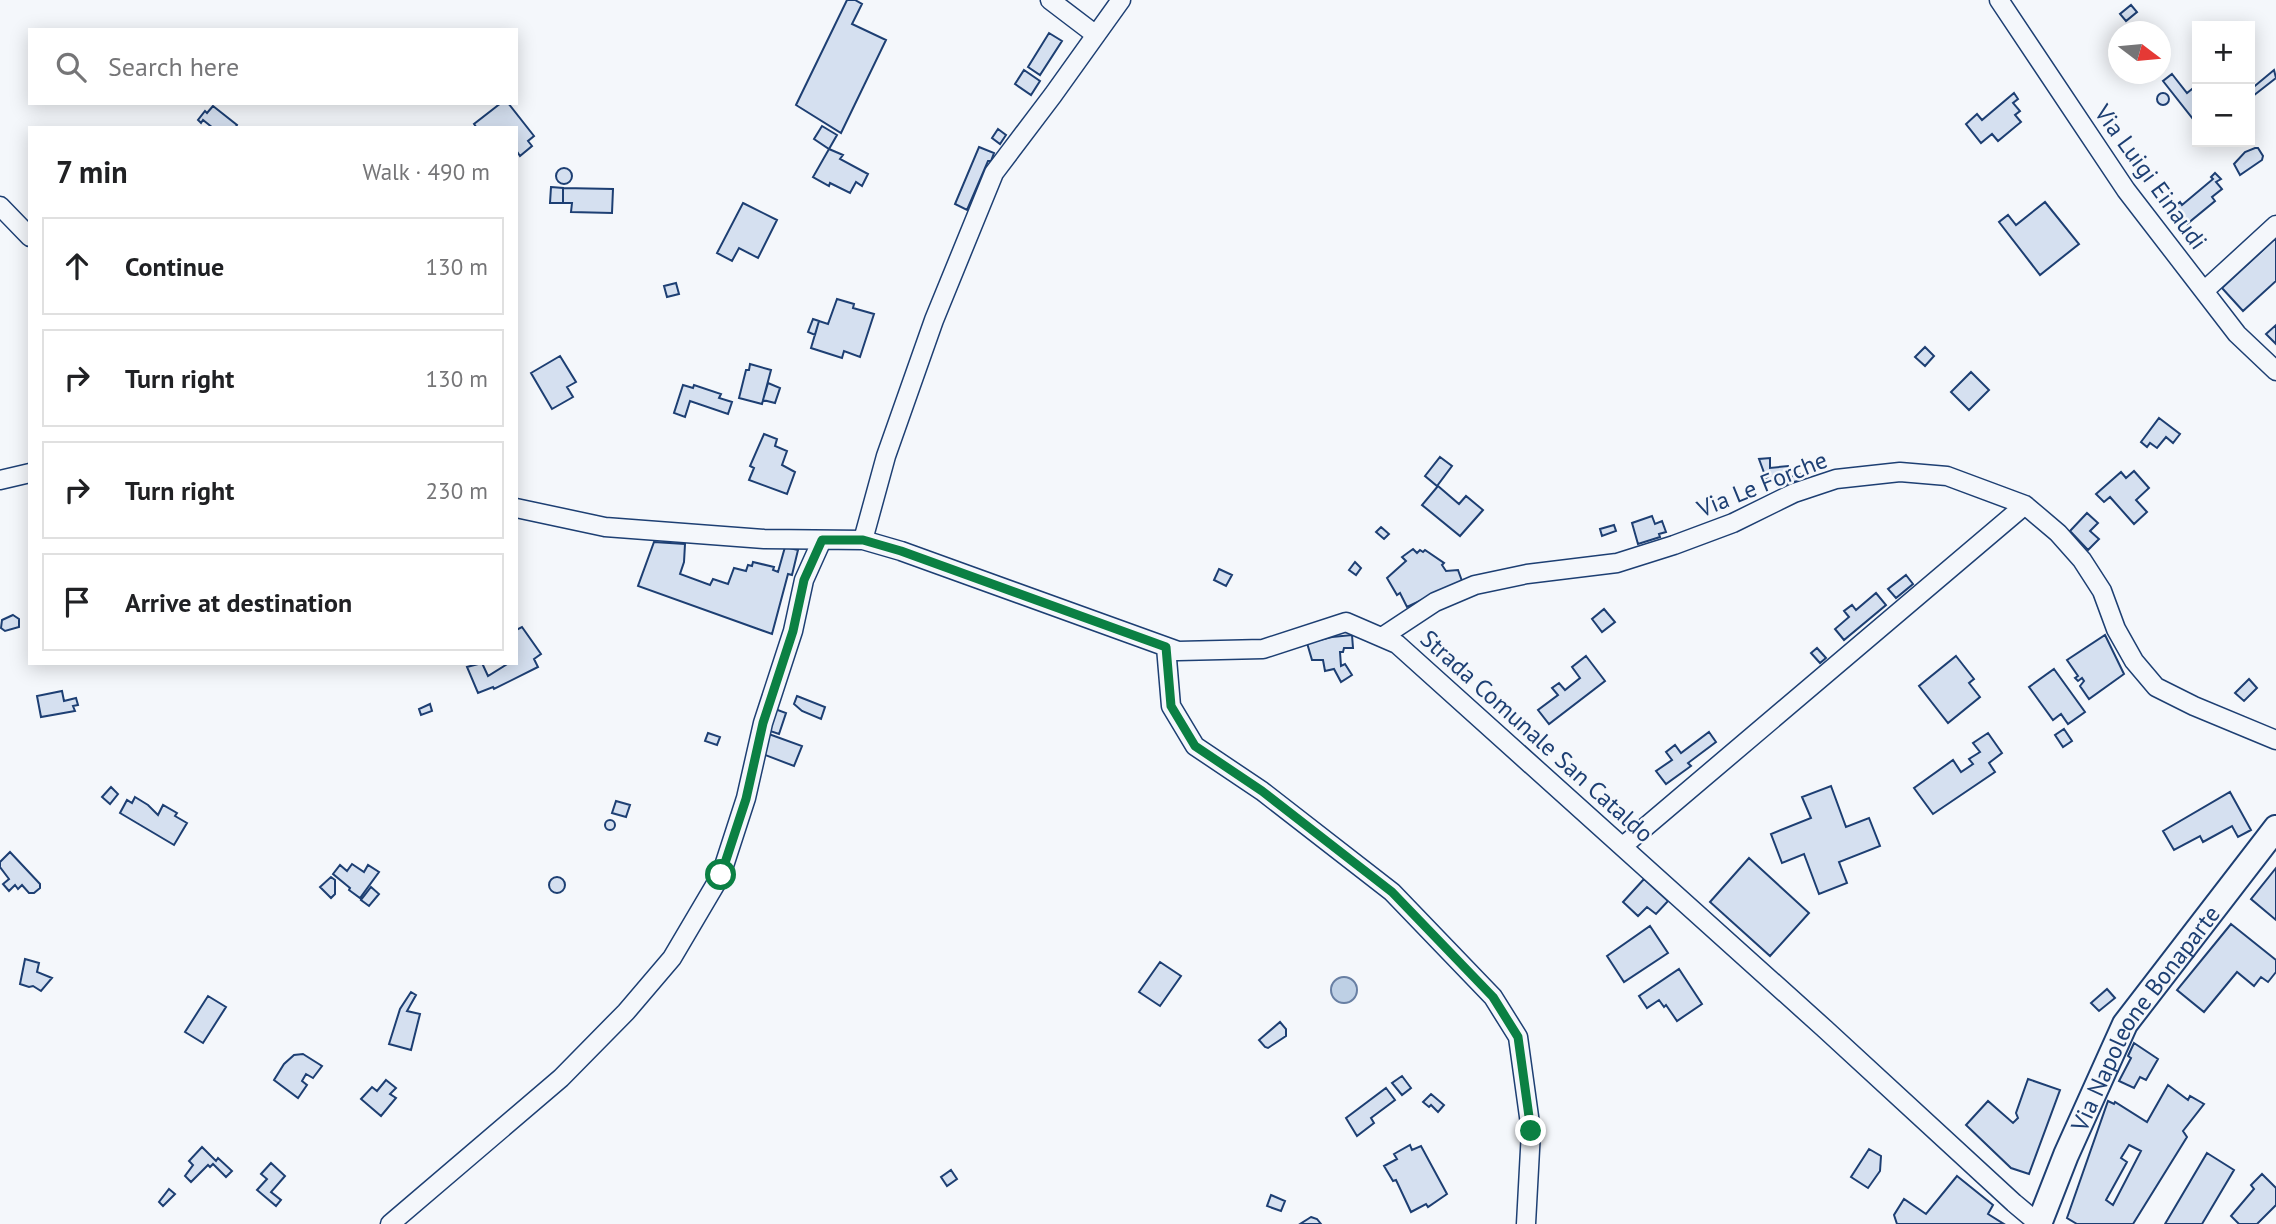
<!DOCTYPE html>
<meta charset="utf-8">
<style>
:root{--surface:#fff;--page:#f2f2f2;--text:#202124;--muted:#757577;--line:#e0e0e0}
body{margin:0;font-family:"PT Sans",sans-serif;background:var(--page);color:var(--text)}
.controls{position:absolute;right:21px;top:21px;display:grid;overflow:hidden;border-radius:0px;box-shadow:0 4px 18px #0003}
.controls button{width:63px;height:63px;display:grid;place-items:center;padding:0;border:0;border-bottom:2px solid var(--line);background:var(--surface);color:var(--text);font:35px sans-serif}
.compass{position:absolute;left:2108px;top:21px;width:63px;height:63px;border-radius:50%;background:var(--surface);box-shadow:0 4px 18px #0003;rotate:106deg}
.stop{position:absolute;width:21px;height:21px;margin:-16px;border:5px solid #0b8043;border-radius:50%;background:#fff}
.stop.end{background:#0b8043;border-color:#fff;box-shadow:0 2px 7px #0008}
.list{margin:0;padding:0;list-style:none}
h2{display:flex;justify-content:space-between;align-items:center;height:91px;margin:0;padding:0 28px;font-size:30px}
h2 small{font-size:23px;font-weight:400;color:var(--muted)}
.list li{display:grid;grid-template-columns:46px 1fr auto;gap:21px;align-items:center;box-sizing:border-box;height:98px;margin:0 14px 14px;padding:0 14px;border:2px solid var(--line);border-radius:0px}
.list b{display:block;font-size:26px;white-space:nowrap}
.list em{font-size:23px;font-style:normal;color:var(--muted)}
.icon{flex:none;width:38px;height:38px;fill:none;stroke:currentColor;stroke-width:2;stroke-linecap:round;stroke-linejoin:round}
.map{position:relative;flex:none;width:2276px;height:1224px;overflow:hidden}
.search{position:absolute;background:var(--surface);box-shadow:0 4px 18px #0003;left:28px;top:28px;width:490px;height:77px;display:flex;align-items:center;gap:18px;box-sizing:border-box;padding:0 24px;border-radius:0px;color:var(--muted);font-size:26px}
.panel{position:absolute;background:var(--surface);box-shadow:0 4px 18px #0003;left:28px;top:126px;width:490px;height:539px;border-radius:0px}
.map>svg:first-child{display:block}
.water{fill:#bed0e5;stroke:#687fa3;stroke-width:2}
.building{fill:#d5e0f0;stroke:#1d3f73;stroke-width:2;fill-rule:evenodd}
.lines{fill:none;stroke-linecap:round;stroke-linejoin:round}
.street-casing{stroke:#1d3f73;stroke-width:21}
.secondary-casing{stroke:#1d3f73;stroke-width:28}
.street{stroke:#f4f7fb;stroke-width:18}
.secondary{stroke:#f4f7fb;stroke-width:24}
.route{stroke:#0b8043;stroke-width:9}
.labels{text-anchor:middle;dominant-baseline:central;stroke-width:5;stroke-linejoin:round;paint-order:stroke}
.street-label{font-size:24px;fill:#1d3f73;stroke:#f4f7fb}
</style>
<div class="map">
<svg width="2276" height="1224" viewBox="0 0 2276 1224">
<rect width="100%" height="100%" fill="#f4f7fb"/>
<path class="water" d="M1331 990a13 13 0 1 1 26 0a13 13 0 1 1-26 0Z"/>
<path class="building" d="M847,0h8l7,4 -10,20 34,16 -45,93 -45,-28z
M2131,5l6,7 -11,9 -6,-7z
M1049,33l13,8 -22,34 -12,-8z
M1024,70l16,11 -9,14 -16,-11z
M2274,70l2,8 -23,18 -3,-6z
M2172,74l15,19 10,-8v39l-34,-43z
M2014,93l4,6 -5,4 7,8 -5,4 6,7 -23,19 -6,-7 -11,9 -15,-19 11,-10 5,6z
M2157 99a6 6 0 1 1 12 0a6 6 0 1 1-12 0Z
M501,103h7l26,33 -6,5 4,5 -12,10 -2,-3 -2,2v-27h-39l-3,-4z
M213,106l24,19 -2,3h-22l-10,-8 -2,3 -3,-3 7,-9 2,2z
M822,126l15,9 -8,14 -15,-10z
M998,129l8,6 -6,9 -8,-6z
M979,147l15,6 -3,8h-3l-21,49 -12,-6z
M2255,148h3l5,8 -1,4 -22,15 -6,-11 11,-12z
M829,149l14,6 -3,4 28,15 -6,12 -6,-4 -6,11 -20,-10 -1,3 -16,-9z
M556 176a8 8 0 1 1 16 0a8 8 0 1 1-16 0Z
M2215,173l6,6 -5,3 6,7 -10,8 3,4 -28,23 -14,-16 7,-6 2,3 31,-26 -2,-2z
M551,187l12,1v15h-13z
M563,188l50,1 -1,24 -41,-1 1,-9h-9z
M2045,202l34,42 -39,31 -41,-53 9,-7 8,10z
M743,203l34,17 -19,38 -19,-10 -7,13 -15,-8z
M2276,238v43l-33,30 -21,-23z
M676,283l3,11 -12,3 -3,-11z
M837,299l17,5 -1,4 21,6 -14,43 -16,-6 -2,7 -31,-10 8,-27 9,3z
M813,319l6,2 -4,14 -7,-3z
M2276,325v19l-10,-10z
M1925,347l9,9 -9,10 -10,-9z
M560,356l16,26 -9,5 6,10 -21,12 -21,-36z
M750,364l21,6 -9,34 -23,-6 7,-28h3z
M1971,372l18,18 -20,20 -18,-18z
M768,383l12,5 -5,15 -12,-3z
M683,385l10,3 1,-3 27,9 -2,4 13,4 -4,12 -38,-13 -5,16 -11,-4z
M2159,418l21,16 -7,9 -7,-6 -9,11 -7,-5 -3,4 -6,-5z
M764,434l13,5 -2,7 12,5 -5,14 13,7 -8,22 -38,-14 5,-12 -4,-2z
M1440,457l12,9 -15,20 -12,-10z
M1770,458v10l18,-2 2,11 10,-3 2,6 -25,6 -1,-5 -10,-3 -7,-19z
M2134,471l15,17 -13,12 11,12 -13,12 -24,-27 -6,5 -8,-8 25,-22 5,6z
M1438,486l21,18 7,-8 17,14 -23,26 -38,-31z
M2087,513l11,10 -8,8 9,8 -11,11 -18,-19z
M1652,516l3,8 7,-3 4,11 -7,2 1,3 -22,7 -6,-21z
M1614,525l2,6 -14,5 -2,-7z
M1381,527l8,7 -5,5 -8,-7z
M654,542l31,2 -1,18 -4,12 30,11 3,-6 15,5 6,-16 12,3 2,-6 4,1 1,-4 21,5 -1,3 5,2 7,-25 13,3 -6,25 -4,-1 -16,60 -134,-48z
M1413,549l4,4 3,-3 3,2 2,-2 19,13 -2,2 4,6 12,-1 4,11 -55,26 -7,-14 -3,2 -10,-17 19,-17 -4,-4z
M1355,562l6,6 -5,7 -7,-5z
M1219,569l13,6 -6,11 -12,-6z
M1906,575l7,9 -17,14 -8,-9z
M1876,593l10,12 -42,35 -9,-11 14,-12 -5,-6 8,-6 4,5z
M1604,609l11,13 -13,10 -10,-13z
M13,615l6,4v8l-14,4 -4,-3 1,-8z
M522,627l19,27 -7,5 4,8 -44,22 -1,-2 -15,6 -11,-26 15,-4 6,13 21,-13h7v-33z
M1352,635l1,13h-9l-1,4h-3l1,14 4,-2 7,11 -11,7 -7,-13 -9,2 -2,-11h-11l-5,-17 25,-6z
M2105,635l19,39 -35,25 -9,-13 4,-5 -2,-3 -4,3 -3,-3 3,-2 -11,-16z
M1817,648l9,10 -6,5 -9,-10z
M1586,656l19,25 -56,43 -11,-14 20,-15 -6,-7 7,-5 6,7 15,-12 -8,-11z
M1956,656l18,23 -5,4 11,14 -32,26 -29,-37z
M2054,669l31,43 -17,12 -7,-10 -8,6 -24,-33z
M2249,679l8,9 -13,13 -9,-8z
M62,691l2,10 12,-3 2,7 -5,1 2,5 -34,6 -4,-21z
M797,696l28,11 -4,12 -19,-8 -8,-7z
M430,704l2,7 -11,4 -2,-6z
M775,709l11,4 -7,21 -12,-4z
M2064,729l8,12 -9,6 -8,-12z
M1709,732l7,10 -28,21 3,3 -25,18 -10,-13 16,-11 -6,-8 9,-7 6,8z
M708,733l12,4 -3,8 -12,-4z
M766,733l36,13 -8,20 -34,-13z
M1988,733l14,20 -13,10 6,9 -62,42 -19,-26 39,-28 8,12 12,-8 -4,-5 11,-7 -7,-9z
M1831,786l15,41 23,-9 11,28 -41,16 8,21 -28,11 -15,-40 -22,9 -11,-29 40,-16 -9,-21z
M111,787l7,7 -8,10 -8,-7z
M2230,792l21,38 -13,7 -6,-11 -29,16 -3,-6 -26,14 -11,-19z
M135,797l13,8 10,10 5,-10 14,8 -2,3 12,7 -13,22 -54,-32 7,-13 5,3z
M616,801l14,4 -4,12 -14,-4z
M605 825a5 5 0 1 1 10 0a5 5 0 1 1-10 0Z
M10,852l30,32v4l-6,5h-5l-7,-8 -4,4 -3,-4 -6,6 -6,-7 6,-5 -9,-12v-5z
M1749,858l60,55 -39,43 -60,-54z
M352,864l12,8 4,-7 11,7 -19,26 -11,-8 1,-2 -17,-14 7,-9 7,6z
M2276,868v52l-25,-21z
M331,877l4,3v14l-4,4 -11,-11z
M549 885a8 8 0 1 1 16 0a8 8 0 1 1-16 0Z
M1644,879l24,22 -12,13 -9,-7 -9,9 -15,-14z
M371,887l8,7 -10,12 -8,-6z
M2231,924l45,36v12l-8,10 -7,-5 -7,9 -17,-14 -33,40 -27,-22z
M1650,926l18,27 -44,29 -17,-26z
M25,959l14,4 -2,9 15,6 -11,13 -8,-5 -4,1 -9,-3z
M1160,962l21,14 -21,30 -21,-14z
M1679,969l23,35 -25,17 -11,-16 -2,2 -5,-7 -12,8 -8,-12z
M2107,989l8,9 -16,13 -8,-8z
M411,992l5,3 -9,16 13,3 -9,36 -22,-6 11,-35z
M208,996l18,11 -23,36 -18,-11z
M1280,1022l6,7v7l-18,12 -3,-1 -6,-7z
M2134,1043l24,16 -12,21 -6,-3 -6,11 -15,-7 12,-23 -3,-2z
M303,1054l19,12 -9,12 -7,-4 -4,7 5,4 -9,13 -24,-18 10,-16 10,-9z
M1402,1076l9,12 -9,7 -10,-12z
M2028,1079l32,11 -31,84 -18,-6 -45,-43 22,-24 25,22 5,-5 -2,-5z
M386,1080l10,8 -6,6 6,4 -15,18 -20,-17 11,-12 5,4z
M2168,1085l20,15 2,-4 14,8 -21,27 4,6 -54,87h-56l-10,-6 41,-117 6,3 1,-2 32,20zM2129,1145l12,6 -28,54 -7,-5 21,-38 -6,-4z
M1386,1088l9,12 -24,18 3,5 -17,13 -11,-18z
M1431,1094l13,11 -6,7 -7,-7 -2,2 -6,-5z
M1410,1145l2,5 9,-4 26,48 -19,13 -2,-3 -15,8 -15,-32 -3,1 -9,-15 13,-7 -3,-5z
M202,1147l14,14 2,-3 14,13 -6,6 -13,-13 -3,3 -2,-2 -17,17 -6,-6 8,-11 -4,-4z
M1869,1149l12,7 -1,15 -12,17 -17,-11z
M2207,1153l27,17 -32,54h-37z
M271,1163l14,13 -14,16 10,8 -5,6 -19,-16 10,-11 -6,-5z
M951,1170l6,9 -10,7 -6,-9z
M2262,1174l14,14v17l-19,19h-18l-8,-8 23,-27 -3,-4z
M1957,1176l36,29 -5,9 16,10h-107l-3,-9 10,-16 22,15z
M169,1189l6,5 -12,12 -4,-4z
M1271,1195l14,6 -4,10 -14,-5z
M1311,1217l6,2 4,5h-21z"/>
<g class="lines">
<g class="street-casing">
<path id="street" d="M1050,0l46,35
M1999,0l127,190 111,144 39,37
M0,206l30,31
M2204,291l72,-66
M0,480l30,-7
M516,508l89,19 159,12 99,1 38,11 277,100 85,-2 83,-27 51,22 428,385 189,174 25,21
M863,540l23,-84 48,-136 60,-147 59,-78 68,-95
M1382,637l53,-35 40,-17 52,-11 90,-11 57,-18 59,-22 61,-30 42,-14 64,-7 47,4 78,29 33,28 24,27 20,31 14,38 18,32 22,26 38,19 82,34
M1166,647l5,59 24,40 67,45 130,101 101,105 25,40 13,94 -5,93
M1623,846l402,-341
M390,1224l171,-146 65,-66 46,-54 49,-83 25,-77 17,-75 30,-92 11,-51 18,-40"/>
</g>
<g class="secondary-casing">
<g id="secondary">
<path id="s1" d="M2039,1224l27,-69 59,-131 151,-196"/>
</g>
</g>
<use href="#street" class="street"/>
<use href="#secondary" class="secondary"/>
</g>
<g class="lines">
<path class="route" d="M721,875l25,-76 17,-76 30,-92 11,-51 18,-40h41l38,11 265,96 5,59 24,40 67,45 130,101 101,105 25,40 13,94"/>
</g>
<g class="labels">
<g class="street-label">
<text transform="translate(2151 177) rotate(54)">Via Luigi Einaudi</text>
<text transform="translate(1762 484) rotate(-22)">Via Le Forche</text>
<text transform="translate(1537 736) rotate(42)">Strada Comunale San Cataldo</text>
<text stroke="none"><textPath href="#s1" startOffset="233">Via Napoleone Bonaparte</textPath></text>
</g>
</g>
</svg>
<div class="controls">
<button>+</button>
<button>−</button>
</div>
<svg class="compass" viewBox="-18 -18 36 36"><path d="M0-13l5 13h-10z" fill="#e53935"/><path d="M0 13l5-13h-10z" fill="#757577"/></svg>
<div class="stop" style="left:721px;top:875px"></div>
<div class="stop end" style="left:1531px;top:1131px"></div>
<div class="search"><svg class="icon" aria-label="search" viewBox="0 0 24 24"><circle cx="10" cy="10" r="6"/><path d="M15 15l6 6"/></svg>Search here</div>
<section class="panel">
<h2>7 min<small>Walk · 490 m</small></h2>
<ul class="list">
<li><svg class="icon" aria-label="ahead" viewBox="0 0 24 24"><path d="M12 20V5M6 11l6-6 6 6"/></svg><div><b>Continue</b></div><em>130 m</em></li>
<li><svg class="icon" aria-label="right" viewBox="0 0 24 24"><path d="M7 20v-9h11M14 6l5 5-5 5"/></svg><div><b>Turn right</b></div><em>130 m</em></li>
<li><svg class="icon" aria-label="right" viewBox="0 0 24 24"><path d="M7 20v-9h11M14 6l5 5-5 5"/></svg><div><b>Turn right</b></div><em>230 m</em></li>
<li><svg class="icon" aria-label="arrive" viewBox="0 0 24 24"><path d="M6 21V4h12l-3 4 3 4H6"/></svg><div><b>Arrive at destination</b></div></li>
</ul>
</section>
</div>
